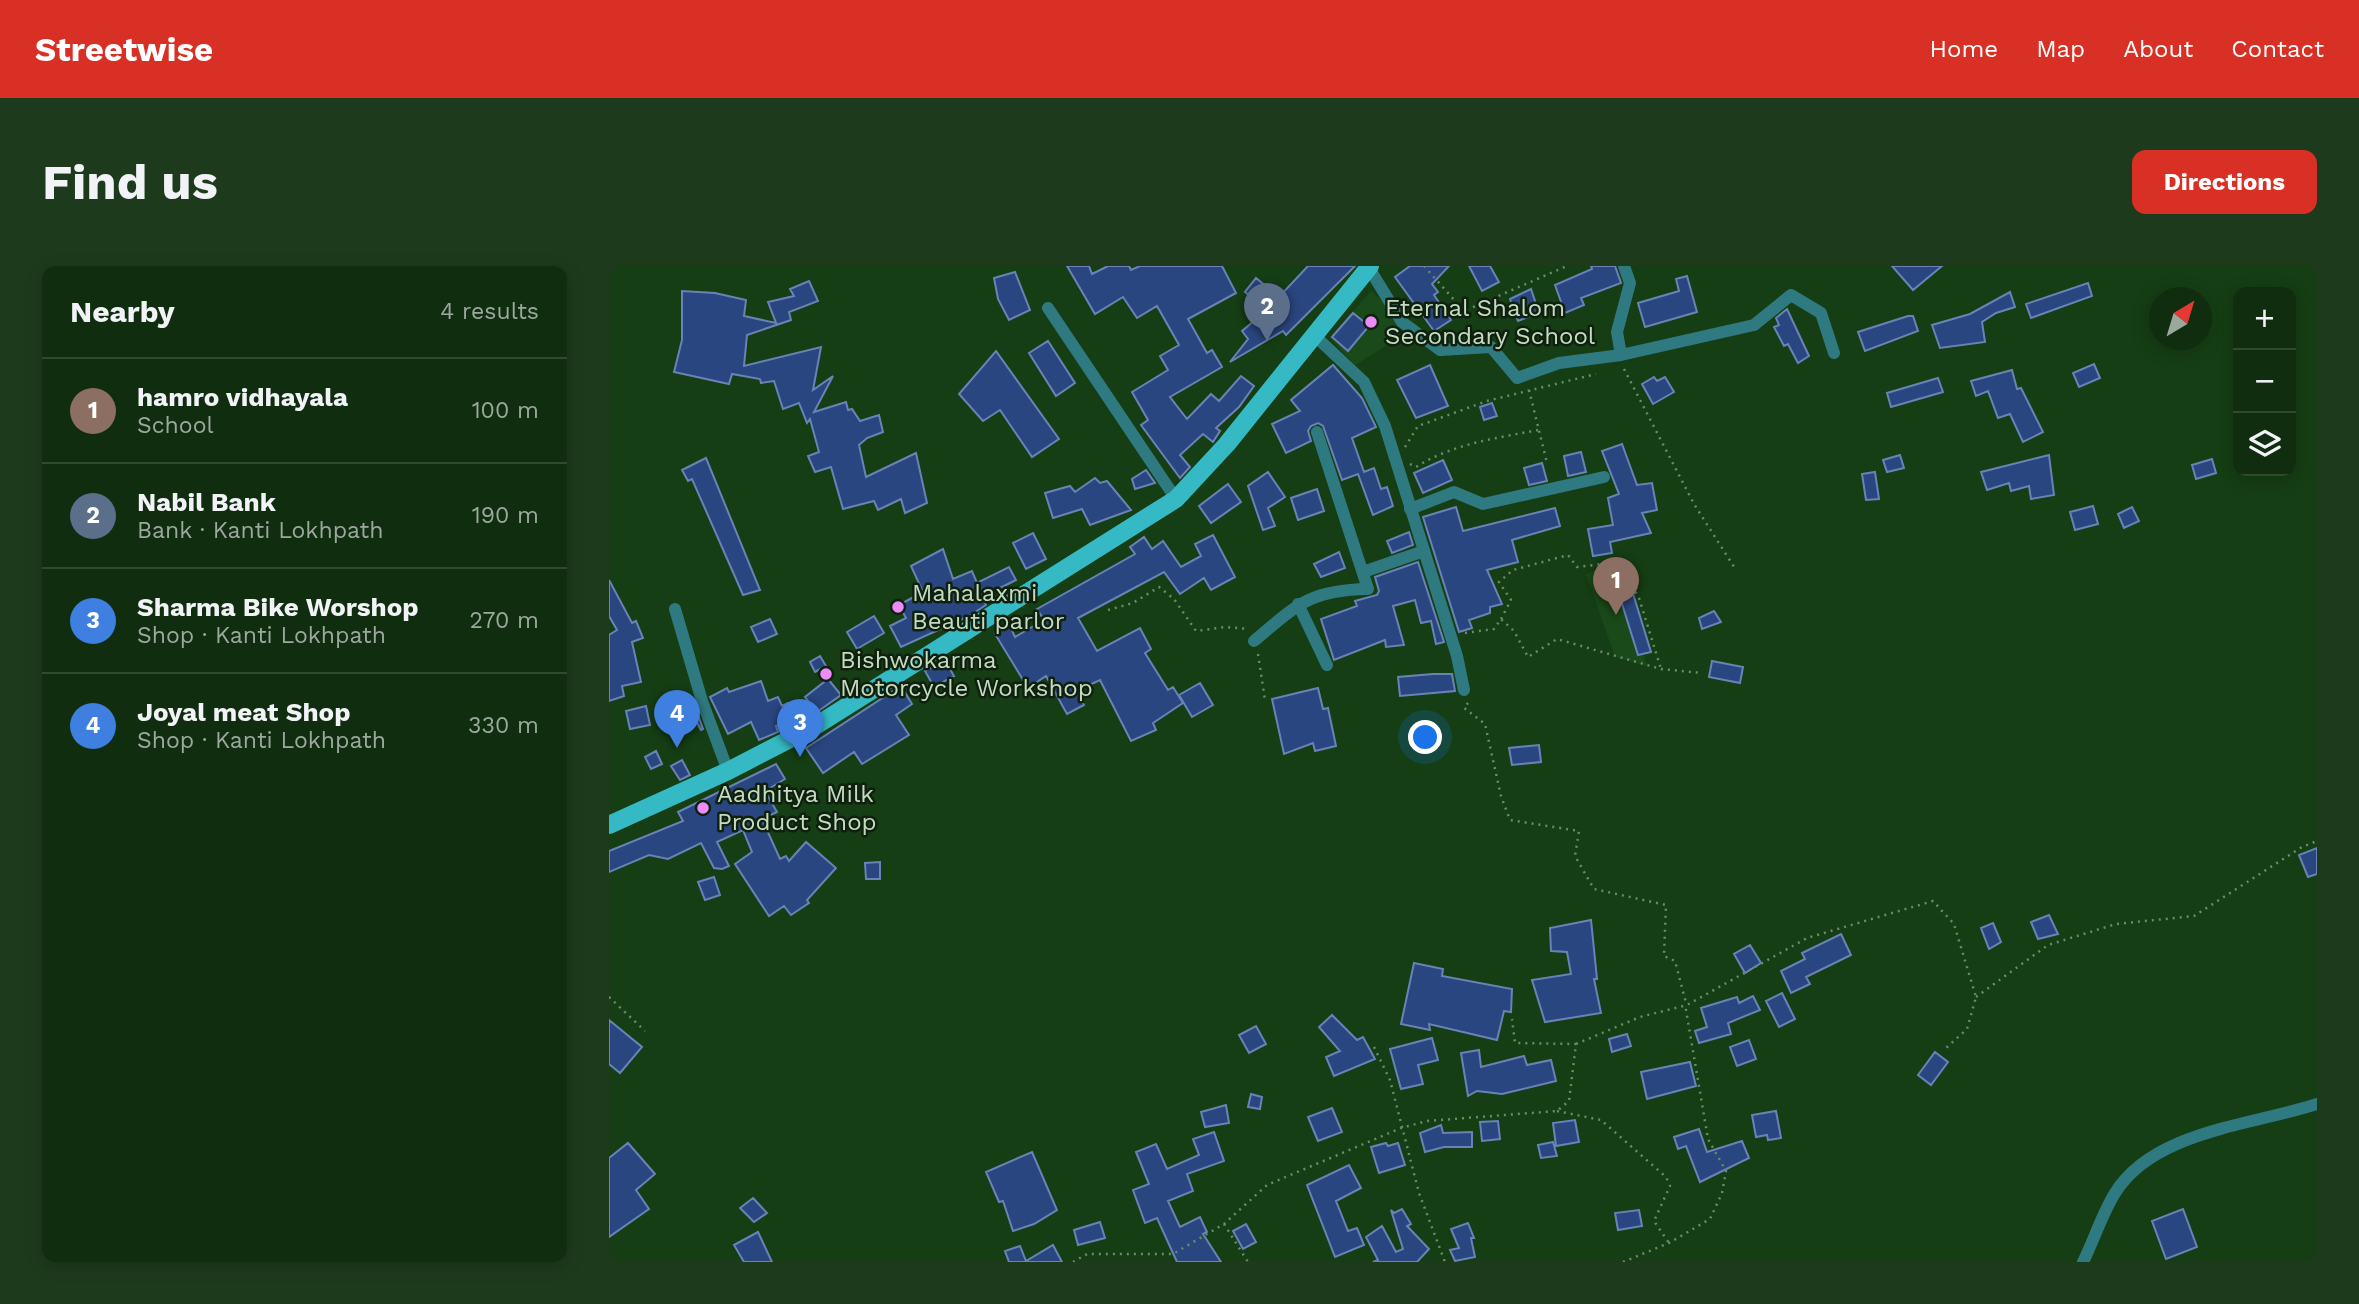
<!DOCTYPE html>
<meta charset="utf-8">
<style>
:root{--surface:#102e0f;--page:#1e3a1d;--text:#f1f3f6;--muted:#9ca89e;--line:#304a2f;--accent:#d93025}
body{margin:0;font-family:"Work Sans",sans-serif;background:var(--page);color:var(--text)}
.controls{position:absolute;right:21px;top:21px;display:grid;overflow:hidden;border-radius:14px;box-shadow:0 4px 18px #0003}
.controls button{width:63px;height:63px;display:grid;place-items:center;padding:0;border:0;border-bottom:2px solid var(--line);background:var(--surface);color:var(--text);font:35px sans-serif}
.compass{position:absolute;left:1540px;top:21px;width:63px;height:63px;border-radius:50%;background:var(--surface);box-shadow:0 4px 18px #0003;rotate:38deg}
.you{position:absolute;left:817px;top:472px;width:24px;height:24px;margin:-18px;border:5px solid #fff;border-radius:50%;background:#1a73e8;box-shadow:0 0 0 10px #1a73e833}
.badge{display:grid;place-items:center;width:46px;height:46px;border-radius:50%;background:var(--accent);color:#fff;font-size:23px;font-weight:700}
.pin{position:absolute;translate:-50% -58px;filter:drop-shadow(0 2px 4px #0008)}
.pin::after{content:'';position:absolute;top:37px;width:24px;height:21px;background:inherit;clip-path:polygon(0 0,100% 0,50% 100%)}
.list{margin:0;padding:0;list-style:none}
h2{display:flex;justify-content:space-between;align-items:center;height:91px;margin:0;padding:0 28px;font-size:30px}
h2 small{font-size:23px;font-weight:400;color:var(--muted)}
.list li{display:grid;grid-template-columns:46px 1fr auto;gap:21px;align-items:center;box-sizing:border-box;height:105px;padding:0 28px;border-top:2px solid var(--line)}
.list b{display:block;font-size:26px;white-space:nowrap}
.list p{margin:0;font-size:23px;white-space:nowrap;color:var(--muted)}
.list em{font-size:23px;font-style:normal;color:var(--muted)}
.icon{flex:none;width:38px;height:38px;fill:none;stroke:currentColor;stroke-width:2;stroke-linecap:round;stroke-linejoin:round}
.map{position:relative;flex:none;width:1708px;height:996px;overflow:hidden;border-radius:14px}
header{display:flex;align-items:center;gap:42px;box-sizing:border-box;height:98px;padding:0 35px;background:var(--accent);color:#fff}
header strong{font-size:33px}
nav{display:flex;gap:38px;margin-inline-start:auto;font-size:24px}
.intro{display:flex;align-items:center;justify-content:space-between;box-sizing:border-box;height:168px;padding:0 42px}
h1{margin:0;font-size:49px}
.button{padding:18px 32px;border-radius:14px;background:var(--accent);color:#fff;font-size:24px;font-weight:700}
main{display:flex;gap:42px;padding:0 42px}
aside{flex:1;background:var(--surface);border-radius:14px;box-shadow:0 4px 18px #0003}
.map>svg:first-child{display:block}
.built{fill:#1a4a19}
.building{fill:#2a4680;stroke:#6983b6;stroke-width:2}
.lines{fill:none;stroke-linecap:round;stroke-linejoin:round}
.path{stroke:#6b8b69;stroke-width:2.5;stroke-dasharray:2 5;stroke-linecap:butt}
.minor{stroke:#2f7a81;stroke-width:12}
.primary{stroke:#35bac5;stroke-width:18}
.poi-dot{fill:#ed8cf9;stroke:#0f210e;stroke-width:2.5}
.labels{text-anchor:middle;dominant-baseline:central;stroke-width:5;stroke-linejoin:round;paint-order:stroke}
.poi-label{font-size:24px;fill:#c4dbc2;stroke:#0f210e;text-anchor:start}
</style>
<header>
<strong>Streetwise</strong>
<nav><a>Home</a><a>Map</a><a>About</a><a>Contact</a></nav>
</header>
<div class="intro"><h1>Find us</h1><a class="button">Directions</a></div>
<main>
<aside>
<h2>Nearby<small>4 results</small></h2>
<ul class="list">
<li><span class="badge" style="background:#8d6e63">1</span><div><b>hamro vidhayala</b><p>School</p></div><em>100 m</em></li>
<li><span class="badge" style="background:#5c6f8a">2</span><div><b>Nabil Bank</b><p>Bank · Kanti Lokhpath</p></div><em>190 m</em></li>
<li><span class="badge" style="background:#3f7fe0">3</span><div><b>Sharma Bike Worshop</b><p>Shop · Kanti Lokhpath</p></div><em>270 m</em></li>
<li><span class="badge" style="background:#3f7fe0">4</span><div><b>Joyal meat Shop</b><p>Shop · Kanti Lokhpath</p></div><em>330 m</em></li>
</ul>
</aside>
<div class="map">
<svg width="1708" height="996" viewBox="0 0 1708 996">
<rect width="100%" height="100%" fill="#153e14"/>
<path class="built" d="M762,25l19,17 14,27 -49,30 -25,-27z
M1005,297l33,103 -32,-9 -29,-83z"/>
<path class="building" d="M458,0h22l3,8 16,-8h21l2,4 9,-4h82l14,27 -48,26 19,34 5,-3 10,17 -52,30 17,22 24,-25 8,7 22,-25 13,10 -15,21 -23,21 4,3 -7,11 -10,-8 -23,21 10,12 -10,11 -39,-53 7,-5 -16,-28 36,-22 -8,-14 19,-11 -22,-39 -20,12 -14,-21 -28,17z
M699,0h47l-69,69 -3,-4 -53,31 18,-23 -6,-8 24,-20 -21,-19 11,-14 23,19z
M801,0h39l-17,18 6,8 -4,3 17,25 -17,11 -39,-54z
M860,0h21l9,16 -17,9z
M982,0h24l6,17 -40,15 3,7 -19,8 -10,-28 37,-16z
M1283,0h50l-29,24z
M406,6l15,38 -21,10 -11,-21 -4,-21z
M1078,10l10,36 -52,15 -7,-24 41,-12 -3,-12z
M200,15l9,20 -29,11 2,8 -44,15 -3,31 77,-19 -8,43 20,-14 -19,36 32,-10 2,8 4,-1 8,12 19,-6 4,17 -16,6 -8,7 7,32 50,-24 11,50 -22,10 -4,-14 -23,11 -4,-9 -31,8 -12,-42 -16,5 -7,-16 11,-4 -9,-33 -3,4 -8,-20 -16,6 -9,-28 -13,2 -1,-4 -28,-5 -3,10 -55,-12 8,-32v-49l33,2 31,7 -2,16 32,7 -8,-21 26,-6 -4,-7z
M1479,17l4,13 -61,22 -5,-14z
M922,23l8,24 -21,8 -8,-22z
M1401,26l5,15 -19,6 -14,9 3,20 -45,6 -8,-23 38,-11z
M1178,43l22,47 -11,7 -10,-19 -4,2 -10,-19 5,-2 -3,-7z
M744,47l16,13 -21,25 -16,-14z
M1299,50h5l5,15 -53,20 -7,-19z
M439,75l27,42 -19,13 -27,-43z
M387,85l63,88 -27,18 -32,-47 -17,11 -24,-27z
M1485,98l6,14 -21,9 -6,-14z
M724,99l29,33 14,29 -24,11 12,34 10,-4 7,21 6,-2 6,19 -20,9 -15,-41 -16,6 -19,-54 -5,-3 -7,3 -3,5 3,10 -25,12 -14,-29 28,-13 -9,-11z
M821,99l18,41 -32,12 -19,-38z
M1403,104l5,19 4,-1 22,44 -20,10 -13,-28 -12,4 -10,-27 -12,5 -5,-15z
M1045,111l3,4 8,-4 9,15 -21,12 -11,-20z
M1329,112l5,14 -52,15 -4,-14z
M883,137l5,13 -13,4 -4,-13z
M1013,178l15,41 15,-2 5,27 -15,3 9,20 -41,9 2,11 -19,3 -5,-27 25,-4 -5,-27 11,-4 -17,-43z
M972,186l5,20 -18,4 -4,-20z
M1291,189l4,13 -17,4 -4,-12z
M1440,189l5,40 -23,4 -2,-13 -18,5 -2,-8 -22,7 -6,-18z
M97,192l54,132 -17,5 -51,-116 -4,2 -6,-11z
M1603,193l4,14 -20,6 -4,-14z
M834,194l9,20 -29,13 -9,-20z
M933,197l5,18 -18,4 -5,-17z
M537,204l9,13 -20,6 -3,-10z
M659,206l17,25 -17,11 7,18 -12,4 -15,-44z
M1266,206l4,27 -13,1 -4,-26z
M486,212l5,5 7,-2 24,29 -41,15 -8,-16 -29,9 -8,-25 25,-7 5,6z
M619,218l13,18 -30,21 -12,-17z
M708,223l7,22 -26,9 -7,-22z
M1484,240l5,18 -23,6 -5,-18z
M847,241l7,24 92,-23 5,18 -48,14 6,22 -31,8 15,34 -12,3v6l-21,7 3,8 -13,4 -36,-115z
M1523,241l7,14 -15,7 -6,-14z
M800,266l4,13 -21,8 -5,-12z
M424,267l13,26 -20,10 -13,-26z
M604,269l22,42 -24,13 -7,-12 -24,16 -16,-22 -86,46 19,33 43,-23 11,21 -6,4 23,37 5,-3 10,16 -30,20 3,7 -25,11 -31,-61 -24,11 8,14 -17,9 -21,-38 -18,12 -33,-54 15,-8 5,11 29,-17 -7,-11 98,-55 -5,-7 14,-10 8,12 11,-8 18,26 20,-11 -6,-12z
M334,283l10,30 19,-8 5,12 32,-16 7,13 -34,17 4,8 -17,11 -68,31 -11,-21 16,-8 -7,-13 24,-13 -12,-26z
M730,286l6,16 -24,9 -7,-13z
M809,296l26,80 -8,2 -5,-23 -10,2 -6,-23 -22,6 11,39 -18,2 -1,-7 -51,20 -13,-41 36,-13 -2,-5 22,-6 2,-4 -4,-14z
M0,314l23,43 4,-2 7,17 -11,4 9,40 -19,4 2,10 -15,5v-66l8,-5 -8,-14z
M1022,321l20,65 -13,3 -20,-64z
M1105,345l7,11 -19,7 -3,-11z
M265,350l10,17 -27,16 -10,-17z
M161,353l7,15 -19,8 -7,-15z
M211,390l6,10 -11,6 -5,-10z
M336,394l9,16 -20,11 -9,-16z
M1103,395l31,6 -3,16 -31,-6z
M824,408h19l3,17 -55,5 -2,-19z
M219,413l13,16 -24,17 -12,-15z
M152,415l7,20 10,-4 4,9 6,-3 6,16 -18,7 2,6 -19,8 -8,-18 -23,12 -18,-37 17,-9 2,4z
M591,417l13,22 -21,12 -13,-22z
M292,420l11,18 -16,11 13,20 -47,29 -8,-12 -31,21 -17,-25z
M709,422l5,21 5,-1 8,38 -21,5 -2,-8 -29,11 -12,-55z
M83,432l11,31 -2,1 -6,-11 -17,8 -9,-18z
M37,440l4,19 -20,4 -4,-18z
M930,479l2,17 -29,3 -3,-17z
M47,485l6,13 -11,5 -6,-12z
M73,494l8,15 -10,5 -9,-14z
M167,498l9,15 -20,12 12,21 -15,7 18,40 6,-3 3,5 17,-19 30,26 -29,32 2,3 -18,12 -7,-9 -15,10 -34,-52 17,-12 -9,-22 -26,12 12,24 -7,3 -8,-1 -13,-25 -33,16 -19,-4 -40,17v-21l74,-30 -5,-9z
M1708,582v26l-9,3 -9,-22z
M271,596v17h-14l-1,-16z
M105,611l6,18 -15,5 -7,-18z
M1440,649l9,19 -20,5 -7,-17z
M982,654l6,59h-3l7,34 -56,9 -13,-42 39,-6 -4,-22 -16,-1 -1,-23z
M1384,657l8,19 -12,7 -8,-21z
M1232,668l10,21 -45,22 4,7 -19,9 -10,-22 24,-12 -3,-6z
M1141,679l11,18 -16,10 -11,-19z
M805,697l29,6 -1,7 70,13 -1,23 -7,-1 -7,29 -68,-16 1,6 -29,-6z
M1173,727l13,26 -16,8 -13,-26z
M1144,730l7,14 -32,13 3,11 -32,9 -4,-12 12,-4 -6,-19 36,-11 2,6z
M723,749l25,25 6,-3 12,22 -41,17 -8,-19 14,-6 -21,-24z
M0,754l33,27 -22,26 -11,-9z
M647,760l10,18 -17,9 -10,-18z
M1018,768l4,12 -19,6 -3,-13z
M823,772l6,22 -20,5 5,19 -22,5 -11,-40z
M1140,774l7,19 -19,7 -7,-19z
M870,784l2,17 43,-11 3,9 24,-5 5,21 -54,13 -25,-3 -9,5 -7,-43z
M1326,786l13,10 -17,23 -13,-10z
M1081,796l6,24 -49,13 -6,-27z
M642,828l11,3 -2,12 -12,-2z
M617,839l3,18 -24,4 -4,-15z
M723,842l10,24 -24,9 -10,-24z
M1167,845l5,27 -13,2 -1,-5 -11,2 -4,-22z
M966,854l4,22 -23,4 -3,-23z
M889,855l2,18 -18,2 -2,-19z
M832,859l2,8 29,-1v15h-28l-19,5 -5,-19z
M1090,863l8,23 35,-11 7,17 -49,24 -14,-36 -8,3 -4,-12z
M605,866l10,29 -37,13 6,17 -25,10 12,26 20,-10 7,15 -4,2 18,28h-44l-20,-44 -12,5 -12,-33 16,-6 -13,-32 20,-8 11,25 32,-14 -6,-16z
M944,876l4,14 -16,2 -3,-13z
M19,877l27,31 -19,16 13,19 -40,28v-79z
M777,877l2,3 10,-3 7,22 -26,8 -8,-26z
M423,886l25,58 -23,14 -21,7 -10,-30 -4,1 -13,-30z
M740,899l12,23 -25,13 12,30 9,-3 7,17 -29,12 -28,-72z
M144,932l14,15 -13,9 -14,-14z
M793,943l9,15 -4,2 22,23 -12,13h-44l5,-2 -12,-23 16,-11 14,26 7,-3 -12,-39 3,3z
M1574,943l14,38 -31,12 -14,-38z
M1030,944l3,16 -24,4 -3,-17z
M491,956l5,16 -27,7 -4,-15z
M859,957l6,15h-3l4,19 -20,4 -5,-11 9,-2 -8,-19z
M637,958l10,18 -13,7 -10,-18z
M149,966l14,30h-28l-10,-17z
M444,979l9,17h-53l-4,-11 15,-5 6,15z"/>
<g class="lines">
<path class="path" d="M815,0l40,45 103,-45
M1015,103l70,135 42,66
M920,124l18,73
M796,181l13,-21 69,-25 109,-27
M801,198l6,3c36,-23 81,-29 122,-37
M499,344l25,-7 26,-16 15,12 22,32 29,-4 24,2
M892,353l10,-19 -12,-18 14,-12 55,-15 9,12 42,-5 20,36 22,71
M856,367l29,-4 7,-10 13,12 14,26 29,-18 104,30 41,4
M649,388l7,46
M859,437l-4,5 21,16 16,72 9,24 69,11 -4,25 19,33 72,16 -2,51 11,5 11,42
M0,731l36,34
M1367,731l72,-52 68,-21 78,-8 108,-69 15,-6
M967,778l64,-27 47,-12 120,-67 126,-37 21,23 22,73 -9,32 -22,20
M765,781l16,33 29,113 26,69
M948,845l44,9 65,57 4,9 -16,35 15,22
M615,958l24,38
M464,996l14,-8h86l51,-30 43,-39 134,-57 26,-7 130,-10 12,-10 7,-57 -61,-1 -3,-24
M1014,996l46,-19 41,-24 12,-26 4,-22 -18,-32 -23,-135"/>
<path class="minor" d="M760,2l33,54 38,28 51,-3 26,31 42,-15 62,-8 133,-30 37,-30 30,18 13,40
M439,42l128,191
M706,70l49,46 21,44 72,230 7,34
M1012,89l-4,-23 13,-49 -6,-17
M801,243l44,-17 29,12 121,-27
M754,306l61,-21
M689,338l29,61
M66,343l27,92 26,70
M645,375c43,-36 55,-51 114,-52l-51,-157
M1474,996c11,-22 19,-48 32,-69 38,-62 138,-68 202,-89"/>
<path class="primary" d="M0,559l119,-54 89,-46 359,-226 51,-55 143,-178"/>
</g>
<g class="poi-dot">
<circle cx="762" cy="56" r="7"/>
<circle cx="289" cy="341" r="7"/>
<circle cx="217" cy="408" r="7"/>
<circle cx="94" cy="542" r="7"/>
</g>
<g class="labels">
<g class="poi-label">
<text x="776" y="42">Eternal Shalom<tspan x="776" dy="28">Secondary School</tspan></text>
<text x="303" y="327">Mahalaxmi<tspan x="303" dy="28">Beauti parlor</tspan></text>
<text x="231" y="394">Bishwokarma<tspan x="231" dy="28">Motorcycle Workshop</tspan></text>
<text x="108" y="528">Aadhitya Milk<tspan x="108" dy="28">Product Shop</tspan></text>
</g>
</g>
</svg>
<div class="controls">
<button>+</button>
<button>−</button>
<button><svg class="icon" aria-label="layers" viewBox="0 0 24 24"><path d="M12 4l9 5-9 5-9-5zM3 14l9 5 9-5"/></svg></button>
</div>
<svg class="compass" viewBox="-18 -18 36 36"><path d="M0-13l5 13h-10z" fill="#e53935"/><path d="M0 13l5-13h-10z" fill="#9ca89e"/></svg>
<div class="you"></div>
<div class="pin badge" style="left:1007px;top:349px;background:#8d6e63">1</div>
<div class="pin badge" style="left:658px;top:75px;background:#5c6f8a">2</div>
<div class="pin badge" style="left:191px;top:491px;background:#3f7fe0">3</div>
<div class="pin badge" style="left:68px;top:482px;background:#3f7fe0">4</div>
</div>
</main>
